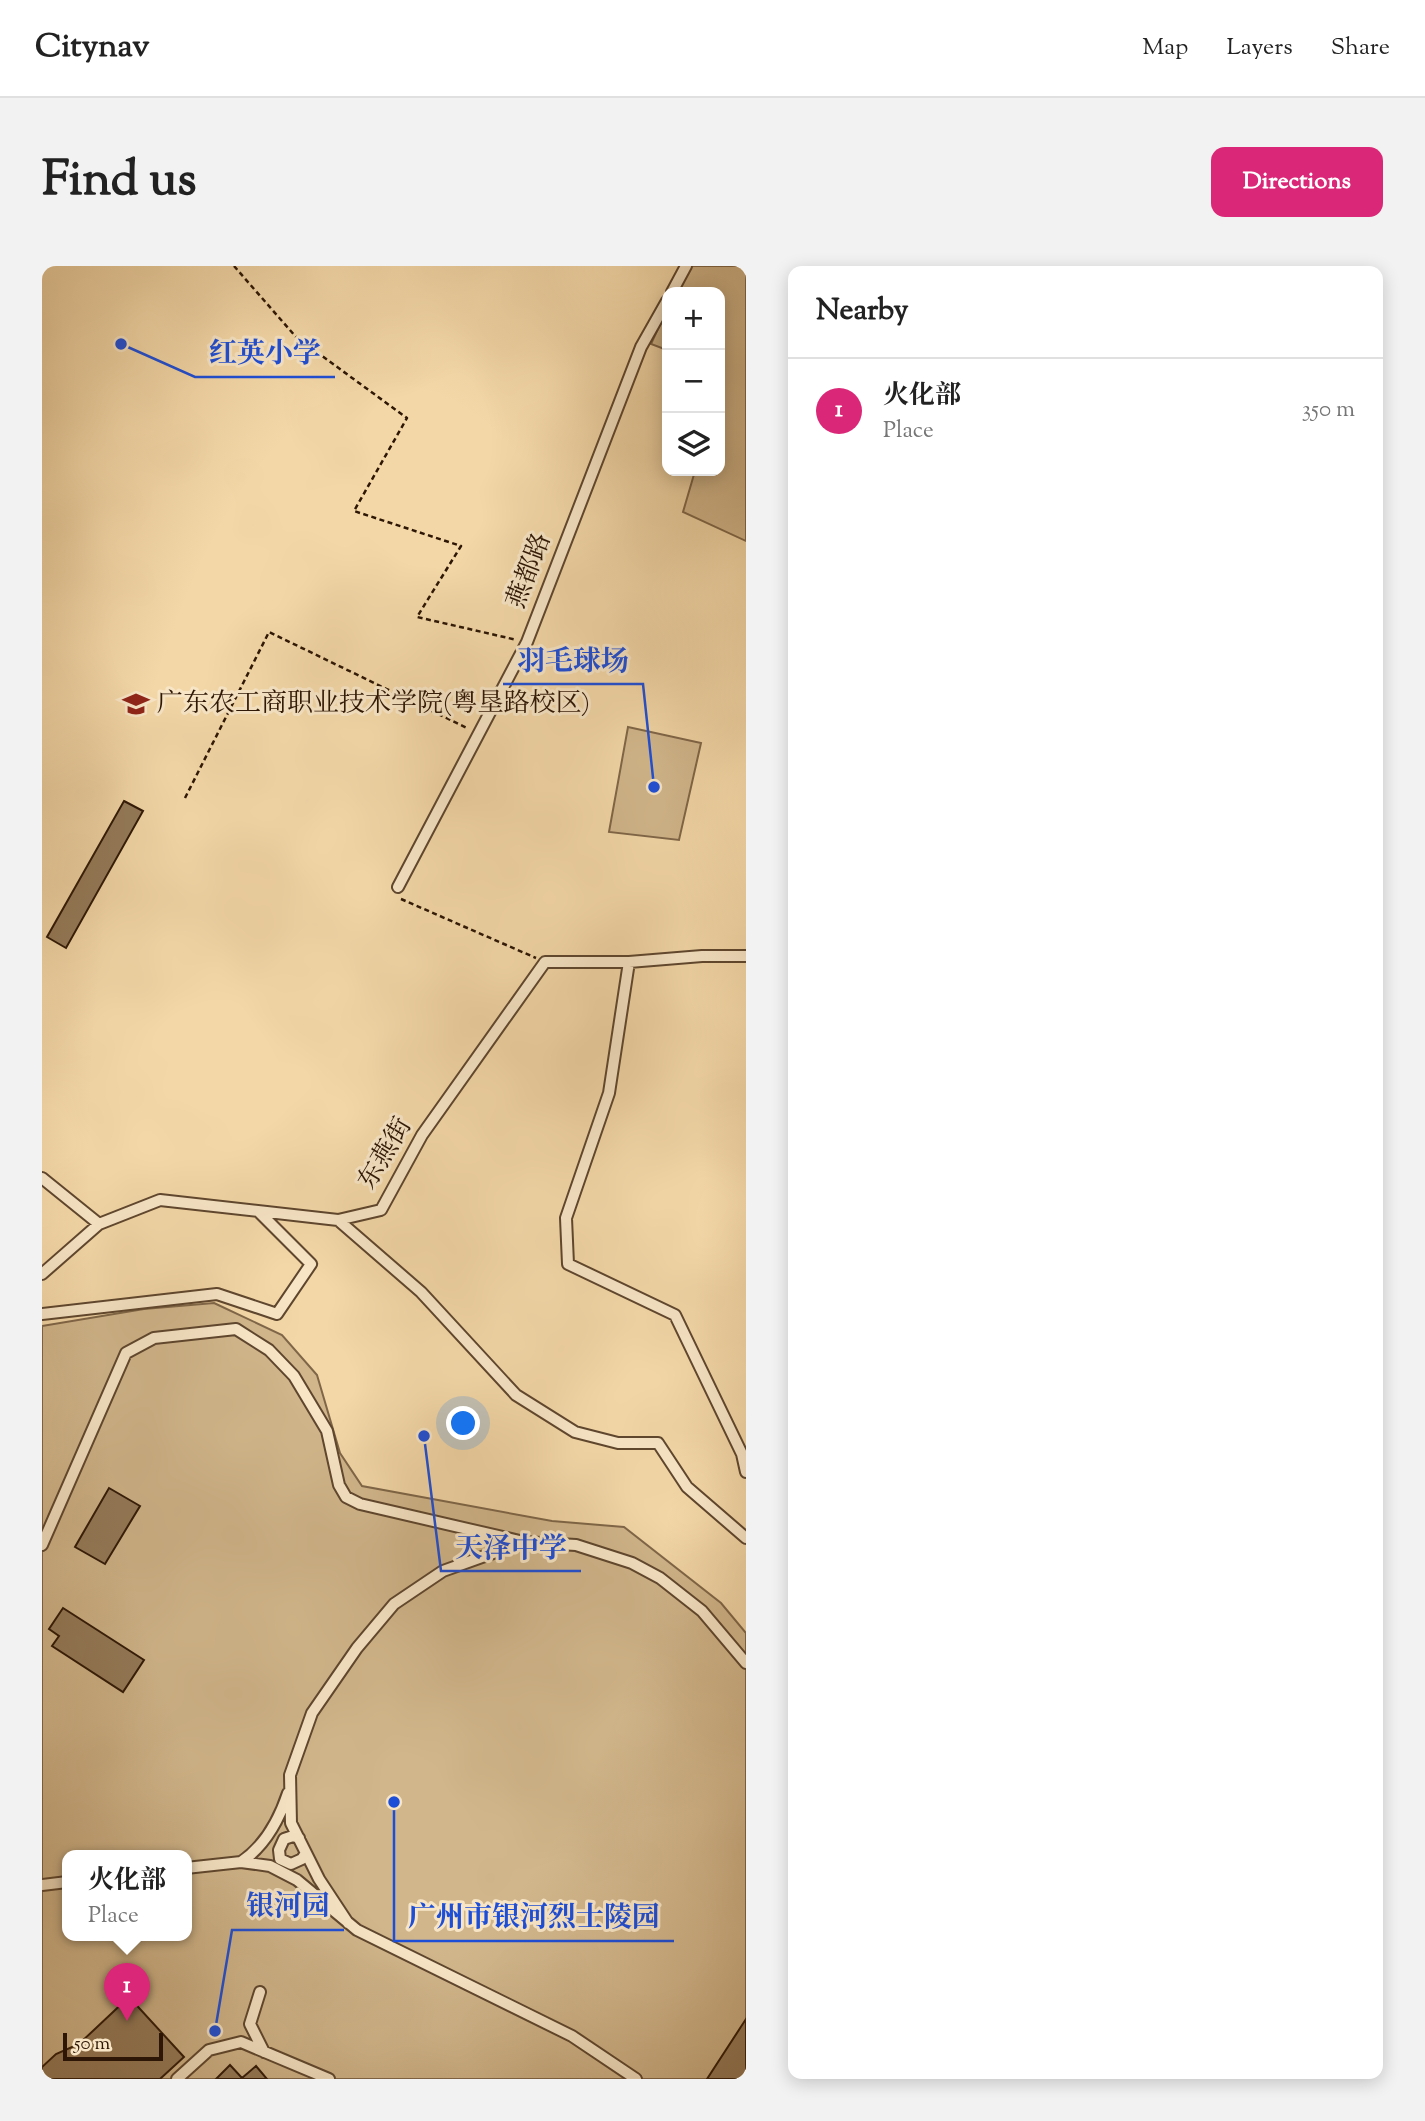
<!DOCTYPE html>
<meta charset="utf-8">
<style>
:root{--surface:#fff;--page:#f2f2f2;--text:#222;--muted:#767676;--line:#e0e0e0;--accent:#db2777}
body{margin:0;font-family:"Sorts Mill Goudy","Noto Serif SC",serif;background:var(--page);color:var(--text)}
.controls{position:absolute;right:21px;top:21px;display:grid;overflow:hidden;border-radius:14px;box-shadow:0 4px 18px #0003}
.controls button{width:63px;height:63px;display:grid;place-items:center;padding:0;border:0;border-bottom:2px solid var(--line);background:var(--surface);color:var(--text);font:35px sans-serif}
.scale{position:absolute;left:21px;bottom:18px;width:100px;box-sizing:border-box;padding-left:7px;border:4px solid #2d1605;border-top:0;font-size:19px;line-height:24px;white-space:nowrap;color:#2d1605;-webkit-text-stroke:5px #f7e5c6;paint-order:stroke}
.you{position:absolute;left:422px;top:1158px;width:24px;height:24px;margin:-18px;border:5px solid #fff;border-radius:50%;background:#1a73e8;box-shadow:0 0 0 10px #1a73e833}
.badge{display:grid;place-items:center;width:46px;height:46px;border-radius:50%;background:var(--accent);color:#fff;font-size:23px;font-weight:700}
.pin{position:absolute;translate:-50% -58px;filter:drop-shadow(0 2px 4px #0008)}
.pin::after{content:'';position:absolute;top:37px;width:24px;height:21px;background:inherit;clip-path:polygon(0 0,100% 0,50% 100%)}
.popup{position:absolute;left:20px;top:1584px;width:130px;height:91px;box-sizing:border-box;display:grid;place-content:center;border-radius:14px;background:var(--surface);filter:drop-shadow(0 2px 5px #0005);font-size:23px;white-space:nowrap;color:var(--muted)}
.popup b{font-size:26px;color:var(--text)}
.popup::after{content:'';position:absolute;left:50%;top:100%;margin-left:-14px;border:14px solid transparent;border-top-color:var(--surface)}
.list{margin:0;padding:0;list-style:none}
h2{display:flex;justify-content:space-between;align-items:center;height:91px;margin:0;padding:0 28px;font-size:30px}
h2 small{font-size:23px;font-weight:400;color:var(--muted)}
.list li{display:grid;grid-template-columns:46px 1fr auto;gap:21px;align-items:center;box-sizing:border-box;height:105px;padding:0 28px;border-top:2px solid var(--line)}
.list b{display:block;font-size:26px;white-space:nowrap}
.list p{margin:0;font-size:23px;white-space:nowrap;color:var(--muted)}
.list em{font-size:23px;font-style:normal;color:var(--muted)}
.icon{flex:none;width:38px;height:38px;fill:none;stroke:currentColor;stroke-width:2;stroke-linecap:round;stroke-linejoin:round}
.map{position:relative;flex:none;width:704px;height:1813px;overflow:hidden;border-radius:14px}
header{display:flex;align-items:center;gap:42px;box-sizing:border-box;height:98px;padding:0 35px;background:var(--surface);border-bottom:2px solid var(--line)}
header strong{font-size:33px}
nav{display:flex;gap:38px;margin-inline-start:auto;font-size:24px}
.intro{display:flex;align-items:center;justify-content:space-between;box-sizing:border-box;height:168px;padding:0 42px}
h1{margin:0;font-size:49px}
.button{padding:18px 32px;border-radius:14px;background:var(--accent);color:#fff;font-size:24px;font-weight:700}
main{display:flex;gap:42px;padding:0 42px}
aside{flex:1;background:var(--surface);border-radius:14px;box-shadow:0 4px 18px #0003}
.map>svg:first-child{display:block}
.green{fill:#d1b68b;stroke:#7f6648;stroke-width:2;fill-rule:evenodd}
.building{fill:#947a59;stroke:#2d1605;stroke-width:2}
.lines{fill:none;stroke-linecap:round;stroke-linejoin:round}
.minor-casing{stroke:#5e462e;stroke-width:14}
.path{stroke:#2d1605;stroke-width:2.5;stroke-dasharray:5 3.5;stroke-linecap:butt}
.minor{stroke:#f7e5c6;stroke-width:10}
.labels{text-anchor:middle;dominant-baseline:central;stroke-width:6;stroke-linejoin:round;paint-order:stroke}
.street-label{font-size:26px;fill:#2d1605;stroke:#f7e5c6}
.poi-label{font-size:26px;fill:#2d1605;stroke:#f7e5c6;text-anchor:start}
.leader{fill:none;stroke:#1d4ed8;stroke-width:2.5}
.callout-dot{fill:#1d4ed8;stroke:#f7e5c6;stroke-width:2.5}
.callout-label{font-size:28px;text-anchor:middle;font-weight:bold;fill:#1d4ed8;stroke:#f7e5c6;stroke-width:6;stroke-linejoin:round;paint-order:stroke}
</style>
<header>
<strong>Citynav</strong>
<nav><a>Map</a><a>Layers</a><a>Share</a></nav>
</header>
<div class="intro"><h1>Find us</h1><a class="button">Directions</a></div>
<main>
<div class="map">
<svg width="704" height="1813" viewBox="0 0 704 1813">
<rect width="100%" height="100%" fill="#f3d7a7"/>
<filter id="stains"><feTurbulence type="fractalNoise" baseFrequency=".00286" numOctaves="4"/><feColorMatrix values="0 0 0 0 .2 0 0 0 0 .09 0 0 0 0 .02 0 0 0 .5 -.17"/></filter>
<radialGradient id="worn" r=".72"><stop offset=".6" stop-color="#630" stop-opacity="0"/><stop offset="1" stop-color="#630" stop-opacity=".3"/></radialGradient>
<path class="green" d="M646,0h58v275l-63,-29 12,-41h25v-89l2,-10 -2,-1v-79h-44z
M625,43v41l-16,-6z
M586,461l73,16 -22,97 -70,-8z
M172,1037l68,32 35,40 23,78 22,33 190,35 72,6 97,76 25,30v446h-704v-753l102,-17zM25,1589h119v80h-119z"/>
<path class="building" d="M82,535l19,10 -77,137 -19,-11z
M67,1222l31,18 -35,58 -30,-17z
M21,1342l81,52 -21,32 -71,-46 7,-10 -10,-7z
M87,1731l55,60 -24,22h-118v-12l14,-13 23,-10z
M704,1753v60h-39z
M188,1799l12,13 14,-12 11,13h-51z"/>
<g class="lines">
<g class="minor-casing">
<path id="minor" d="M630,26l14,-26
M356,621l129,-245 114,-295 26,-46
M587,696l-20,131 -43,125 2,46 107,51 67,139 4,18
M0,912l57,46
M296,954l83,72 95,103 59,37 43,11h40l29,44 59,51
M0,1008l57,-50 61,-24 178,20 43,-10 41,-75 123,-173h84l73,-6h44
M0,1048l175,-20 60,20 34,-50 -53,-53
M0,1279l84,-192 28,-15 82,-9 33,21 25,26 33,55 12,54 7,12 14,7 164,38 52,3 56,18 28,15 42,33 44,52
M257,1572l-6,-2 -9,3 -5,11 1,9 11,5 11,-5 4,-6
M199,1596c24,-16 38,-42 47,-69
M144,1602l55,-6 29,4 27,14 60,50 215,106 64,43
M0,1619l25,-3
M306,1657l-29,-44 -28,-56 -1,-48 22,-62 45,-65 37,-44 49,-33 81,-29
M218,1726l-10,32 14,28
M135,1813l32,-29 32,-8 88,37"/>
</g>
<path class="path" d="M192,0l62,71 111,81 -53,93 107,35 -44,71 100,23
M143,532l84,-166 198,96
M359,633l135,59"/>
<use href="#minor" class="minor"/>
</g>
<defs>
<g id="university-bare" transform="scale(2.1)"><path d="M0-5L7-2L0 1L-7-2ZM-4 1L0 2.5L4 1V4Q0 6-4 4Z" fill="#8f2418" stroke="#f7e5c6" stroke-width="2.5" paint-order="stroke"/></g>
</defs>
<g fill-rule="evenodd">
<use href="#university-bare" x="94" y="438"/>
</g>
<g class="labels">
<g class="street-label">
<text transform="translate(488 305) rotate(-69)">燕都路</text>
<text transform="translate(344 888) rotate(-59)">东燕街</text>
</g>
<g class="poi-label">
<text x="115" y="438">广东农工商职业技术学院(粤垦路校区)</text>
</g>
</g>
<path class="leader" d="M79 78L153 111H293M612 521L601 418H461M382 1170L399 1305H539M173 1765L190 1664H302M352 1536L352 1675H632"/>
<g class="callout-dot">
<circle cx="79" cy="78" r="7"/>
<circle cx="612" cy="521" r="7"/>
<circle cx="382" cy="1170" r="7"/>
<circle cx="173" cy="1765" r="7"/>
<circle cx="352" cy="1536" r="7"/>
</g>
<g class="callout-label">
<text x="223" y="96">红英小学</text>
<text x="531" y="404">羽毛球场</text>
<text x="469" y="1291">天泽中学</text>
<text x="246" y="1649">银河园</text>
<text x="492" y="1660">广州市银河烈士陵园</text>
</g>
<rect width="100%" height="100%" filter="url(#stains)"/>
<rect width="100%" height="100%" fill="url(#worn)"/>
</svg>
<div class="controls">
<button>+</button>
<button>−</button>
<button><svg class="icon" aria-label="layers" viewBox="0 0 24 24"><path d="M12 4l9 5-9 5-9-5zM3 14l9 5 9-5"/></svg></button>
</div>
<div class="scale">50 m</div>
<div class="you"></div>
<div class="pin badge" style="left:85px;top:1755px">1</div>
<div class="popup"><b>火化部</b>Place</div>
</div>
<aside>
<h2>Nearby<small></small></h2>
<ul class="list">
<li><span class="badge">1</span><div><b>火化部</b><p>Place</p></div><em>350 m</em></li>
</ul>
</aside>
</main>
